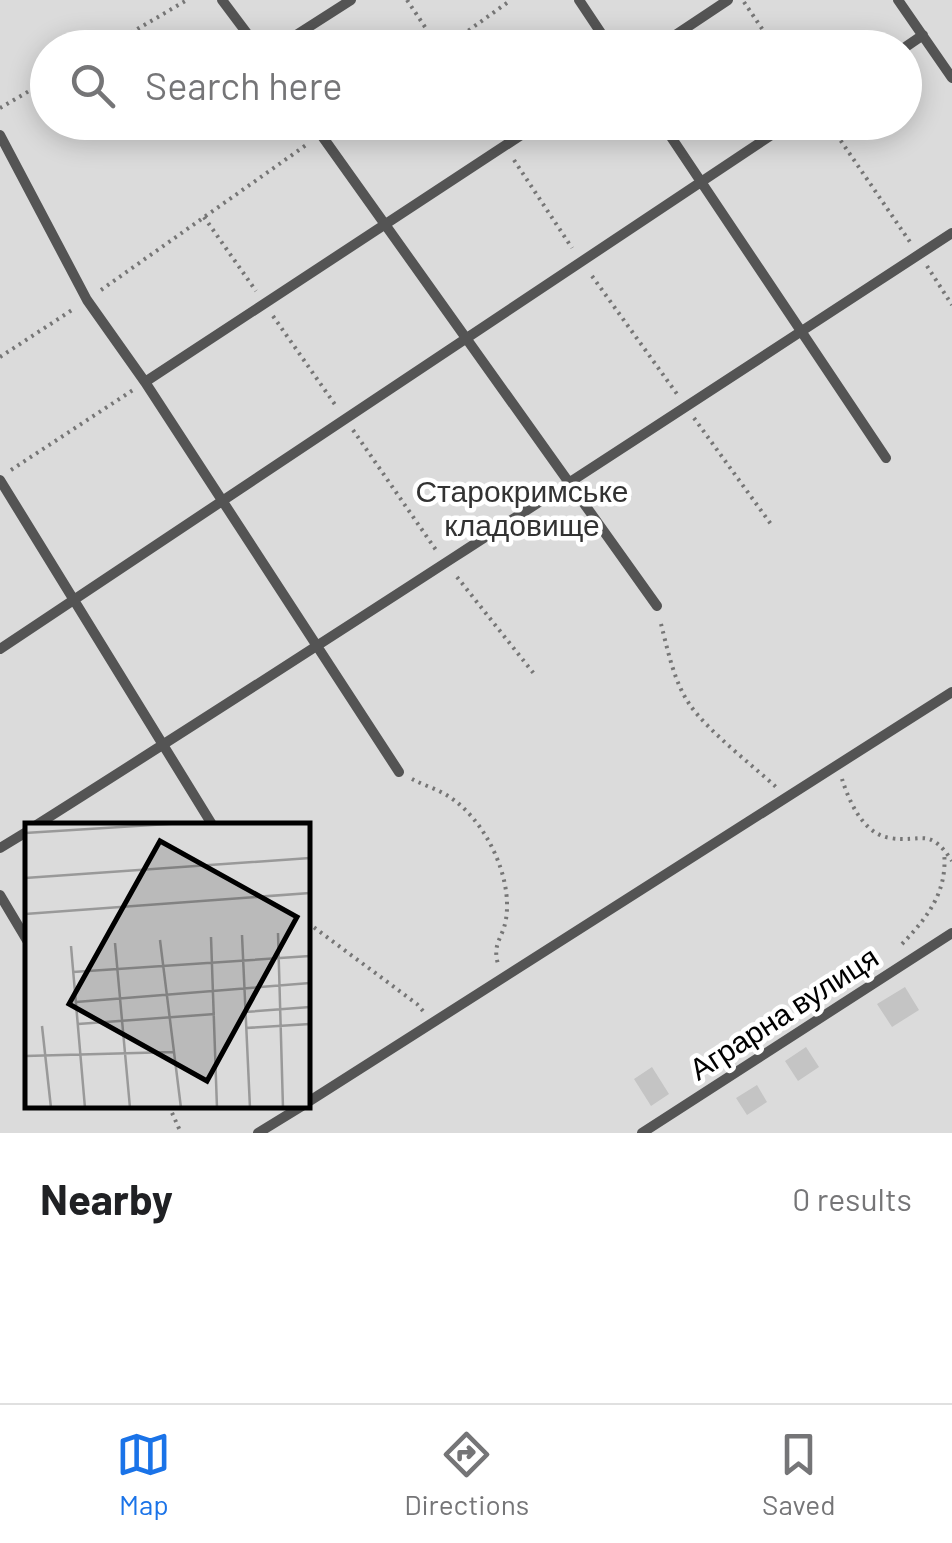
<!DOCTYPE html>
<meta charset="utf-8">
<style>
:root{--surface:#fff;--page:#f2f2f2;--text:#202124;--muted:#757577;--line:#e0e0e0;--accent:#1a73e8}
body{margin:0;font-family:Barlow,sans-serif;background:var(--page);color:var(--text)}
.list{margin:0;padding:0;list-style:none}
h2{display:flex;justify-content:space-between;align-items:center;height:130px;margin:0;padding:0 40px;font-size:42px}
h2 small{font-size:32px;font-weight:400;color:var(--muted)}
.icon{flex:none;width:55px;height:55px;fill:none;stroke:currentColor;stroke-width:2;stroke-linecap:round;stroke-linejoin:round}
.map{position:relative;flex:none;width:952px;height:1133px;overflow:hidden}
.search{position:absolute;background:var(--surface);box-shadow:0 5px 25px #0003;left:30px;right:30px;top:30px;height:110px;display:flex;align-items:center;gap:25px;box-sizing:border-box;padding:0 35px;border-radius:55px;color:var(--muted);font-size:38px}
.sheet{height:270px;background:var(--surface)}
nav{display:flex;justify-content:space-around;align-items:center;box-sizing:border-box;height:140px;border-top:2px solid var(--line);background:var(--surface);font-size:28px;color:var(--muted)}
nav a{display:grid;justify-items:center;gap:5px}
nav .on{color:var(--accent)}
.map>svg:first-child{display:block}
.green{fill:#dbdbdb;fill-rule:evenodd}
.building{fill:#c4c4c4}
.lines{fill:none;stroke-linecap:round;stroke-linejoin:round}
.path{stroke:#767676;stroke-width:4;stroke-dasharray:2.5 5;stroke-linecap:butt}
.service{stroke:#545454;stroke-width:10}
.labels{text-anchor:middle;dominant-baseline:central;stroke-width:9;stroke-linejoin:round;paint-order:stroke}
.park-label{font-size:30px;fill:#323232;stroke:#fff}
.street-label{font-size:30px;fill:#000;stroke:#fff}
.inset-road{fill:none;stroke:#999;stroke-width:2.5}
.view{fill:#000;fill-opacity:0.15;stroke:#000;stroke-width:5}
.inset-edge{fill:none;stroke:#000;stroke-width:5}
</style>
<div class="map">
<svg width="952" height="1133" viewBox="0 0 952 1133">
<rect width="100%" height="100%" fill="#fff"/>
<path class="green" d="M0,0h952v1133h-952zM48,48h856v74h-856zM28,826h280v280h-280z"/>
<path class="building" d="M905,987l14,23 -27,17 -15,-23z
M806,1047l13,20 -21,14 -13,-20z
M652,1067l17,27 -18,12 -17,-27z
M757,1085l10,17 -20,13 -11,-17z"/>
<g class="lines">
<path class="path" d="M407,0l32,48
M744,2l31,46
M105,48l82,-48
M444,48l67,-48
M0,108l48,-28
M828,122l82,120
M514,160l58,88
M204,217l52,74
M927,266l25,39
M592,276l85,118
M101,290l208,-147
M273,316l63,90
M0,357l72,-47
M694,418l79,109
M353,430l83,120
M11,470l122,-80
M457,577l78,98
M661,624c7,27 13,58 29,81 19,27 61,59 86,82
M412,779c11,6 25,10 36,17 36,22 65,80 58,123 -3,19 -14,24 -8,45
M842,779c7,22 21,55 48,59 32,5 39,-12 62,23
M308,923l109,81 6,7
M902,944c26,-27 46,-53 42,-92
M169,1106l12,27"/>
<path class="service" d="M222,0l36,48
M579,0l32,48
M898,0l54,78
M276,48l75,-48
M656,48l72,-48
M904,48l19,-13
M312,122l345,484
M661,122l225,336
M0,135l87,165 58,82 254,390
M145,382l396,-260
M0,480l213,346
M0,649l791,-527
M35,826c308,-195 612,-394 917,-593
M0,848l28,-17
M0,895l28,47
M308,1102l644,-410
M258,1133l44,-27
M642,1133l310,-200"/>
</g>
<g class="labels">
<g class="park-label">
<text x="522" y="490">Старокримське<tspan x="522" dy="34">кладовище</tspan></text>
</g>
<g class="street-label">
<text transform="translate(783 1012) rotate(-33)">Аграрна вулиця</text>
</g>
</g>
<g transform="translate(25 823)">
<rect width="285" height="285" fill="#fff"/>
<path d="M0,0h285v285h-285z" fill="#dbdbdb"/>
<path class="inset-road" d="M0,10l159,-10M0,55l285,-20M0,91l285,-21M253,110l5,175M217,112l8,173M186,114l6,171M135,117l21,168M90,120l15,165M46,123l14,162M48,149l237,-16M51,179l234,-19M220,189l65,-5M53,201l137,-10M17,203l9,82M221,205l64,-4M0,233l148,-4"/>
<path class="view" d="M135,18l137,76 -90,164 -138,-77z"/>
<rect width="285" height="285" class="inset-edge"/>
</g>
</svg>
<div class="search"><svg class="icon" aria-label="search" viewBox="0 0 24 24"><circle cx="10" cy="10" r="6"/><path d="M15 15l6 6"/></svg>Search here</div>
</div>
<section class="sheet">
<h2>Nearby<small>0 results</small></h2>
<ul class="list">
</ul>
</section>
<nav>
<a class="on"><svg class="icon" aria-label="map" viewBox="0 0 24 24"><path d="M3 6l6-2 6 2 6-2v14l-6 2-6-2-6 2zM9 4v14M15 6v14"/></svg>Map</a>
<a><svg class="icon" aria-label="directions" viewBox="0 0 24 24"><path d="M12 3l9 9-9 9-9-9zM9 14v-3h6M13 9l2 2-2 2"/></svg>Directions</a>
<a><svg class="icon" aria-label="saved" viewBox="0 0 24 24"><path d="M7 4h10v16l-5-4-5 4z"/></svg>Saved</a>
</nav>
